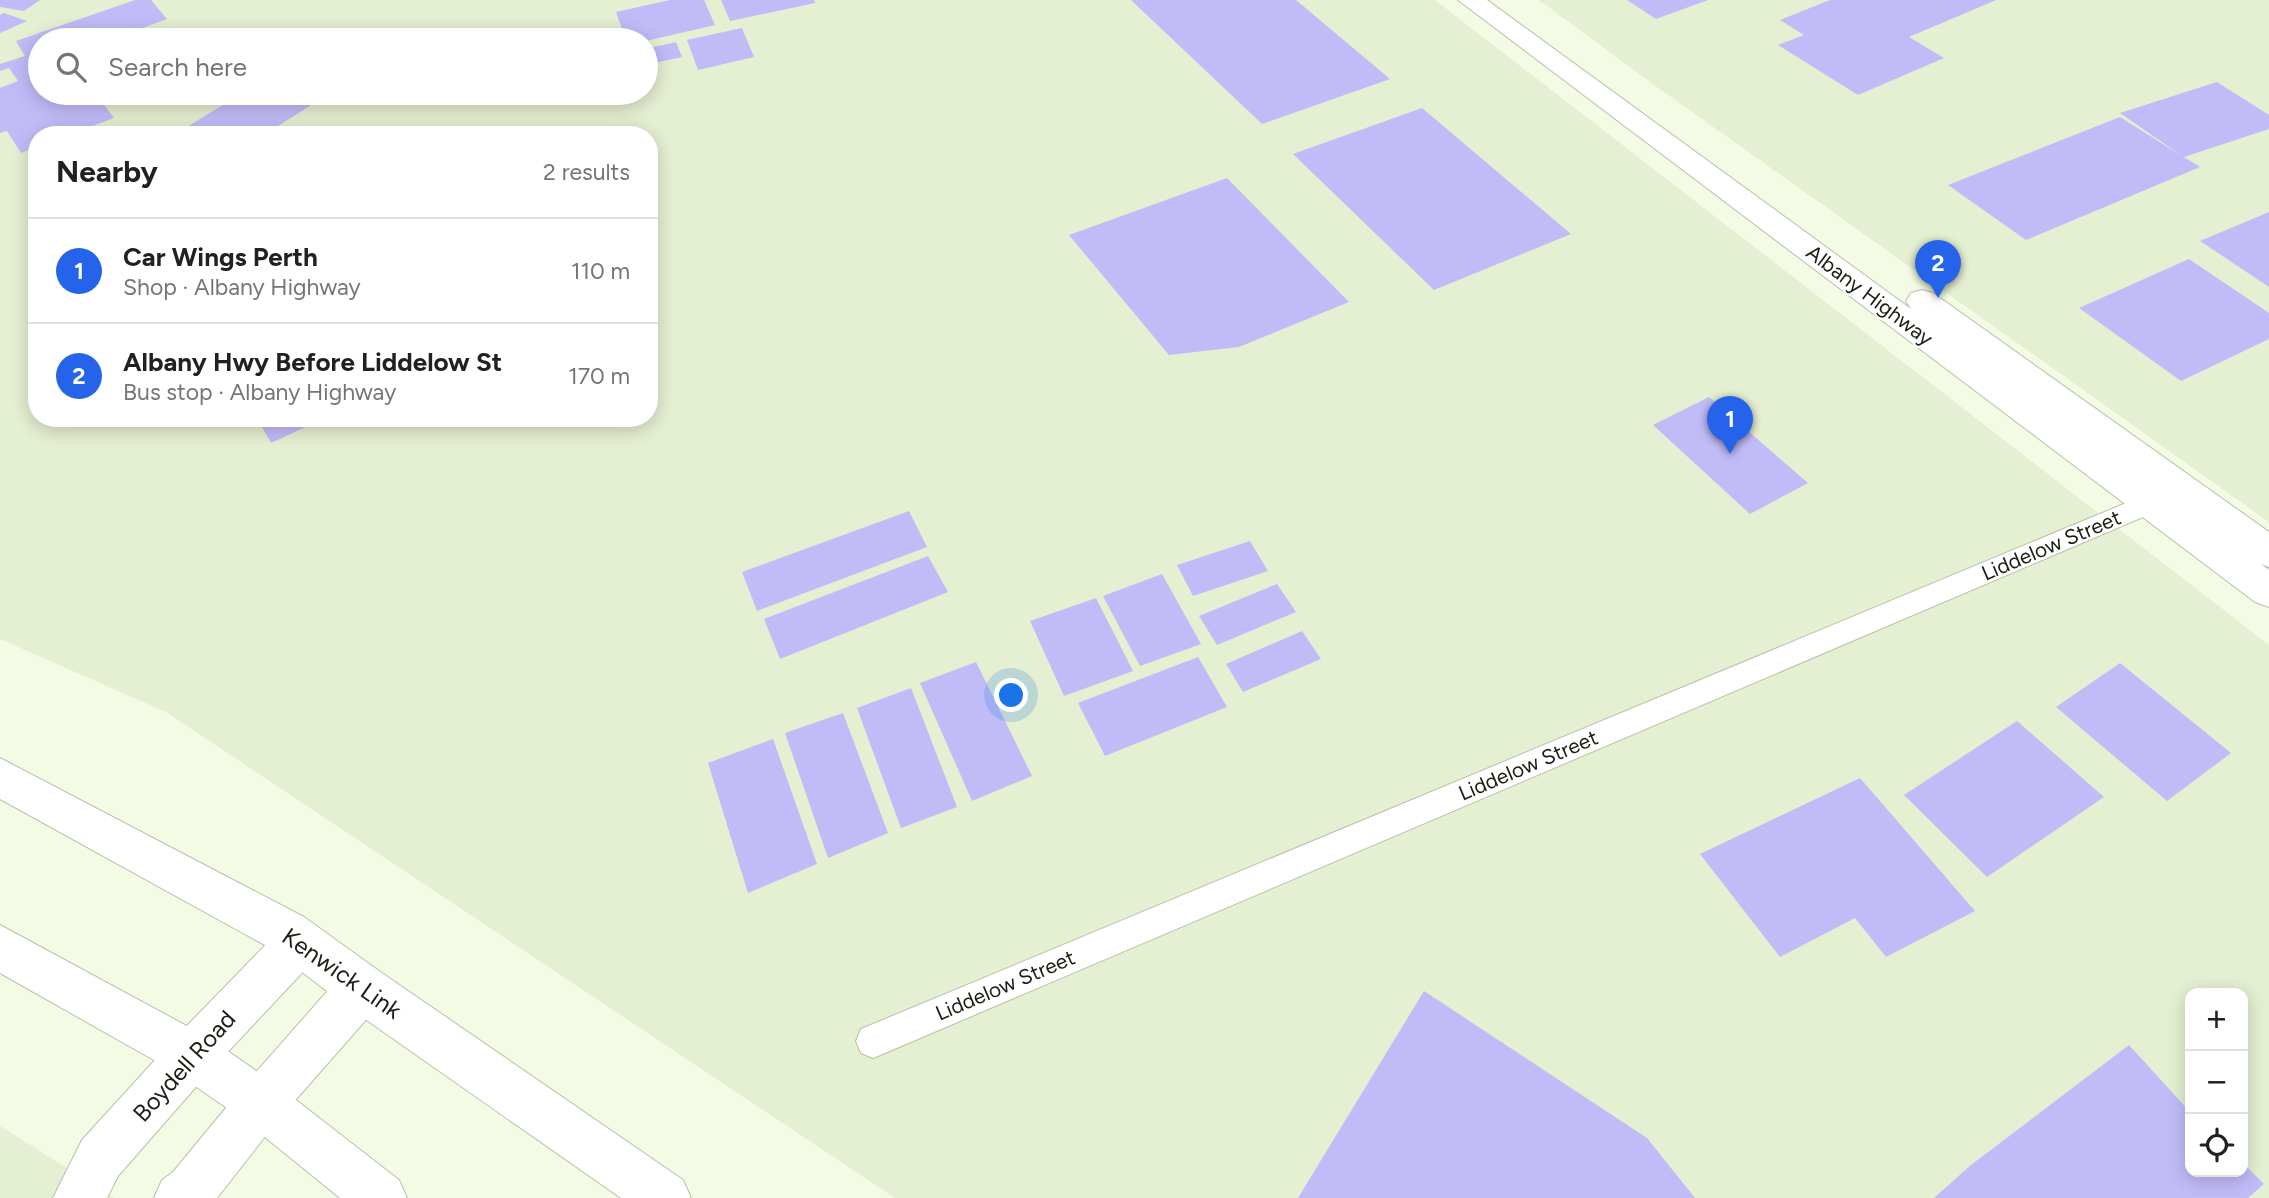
<!DOCTYPE html>
<meta charset="utf-8">
<style>
:root{--surface:#fff;--page:#f6f6f6;--text:#202124;--muted:#757577;--line:#e0e0e0;--accent:#2563eb}
body{margin:0;font-family:Figtree,sans-serif;background:var(--page);color:var(--text)}
.controls{position:absolute;right:21px;bottom:21px;display:grid;overflow:hidden;border-radius:14px;box-shadow:0 4px 18px #0003}
.controls button{width:63px;height:63px;display:grid;place-items:center;padding:0;border:0;border-bottom:2px solid var(--line);background:var(--surface);color:var(--text);font:35px sans-serif}
.you{position:absolute;left:1012px;top:696px;width:24px;height:24px;margin:-18px;border:5px solid #fff;border-radius:50%;background:#1a73e8;box-shadow:0 0 0 10px #1a73e833}
.badge{display:grid;place-items:center;width:46px;height:46px;border-radius:50%;background:var(--accent);color:#fff;font-size:23px;font-weight:700}
.pin{position:absolute;translate:-50% -58px;filter:drop-shadow(0 2px 4px #0008)}
.pin::after{content:'';position:absolute;top:37px;width:24px;height:21px;background:inherit;clip-path:polygon(0 0,100% 0,50% 100%)}
.list{margin:0;padding:0;list-style:none}
h2{display:flex;justify-content:space-between;align-items:center;height:91px;margin:0;padding:0 28px;font-size:30px}
h2 small{font-size:23px;font-weight:400;color:var(--muted)}
.list li{display:grid;grid-template-columns:46px 1fr auto;gap:21px;align-items:center;box-sizing:border-box;height:105px;padding:0 28px;border-top:2px solid var(--line)}
.list b{display:block;font-size:26px;white-space:nowrap}
.list p{margin:0;font-size:23px;white-space:nowrap;color:var(--muted)}
.list em{font-size:23px;font-style:normal;color:var(--muted)}
.icon{flex:none;width:38px;height:38px;fill:none;stroke:currentColor;stroke-width:2;stroke-linecap:round;stroke-linejoin:round}
.map{position:relative;flex:none;width:2269px;height:1198px;overflow:hidden}
.search{position:absolute;background:var(--surface);box-shadow:0 4px 18px #0003;left:28px;top:28px;width:630px;height:77px;display:flex;align-items:center;gap:18px;box-sizing:border-box;padding:0 24px;border-radius:38px;color:var(--muted);font-size:26px}
.panel{position:absolute;background:var(--surface);box-shadow:0 4px 18px #0003;left:28px;top:126px;width:630px;height:301px;border-radius:28px}
.map>svg:first-child{display:block}
.built{fill:#e5efd1;fill-rule:evenodd}
.building{fill:#c1bcf8}
.lines{fill:none;stroke-linecap:round;stroke-linejoin:round}
.service-casing{stroke:#b9c0aa;stroke-width:2}
.minor-casing{stroke:#b9c0aa;stroke-width:2}
.trunk-casing{stroke:#b9c0aa;stroke-width:2}
.service{fill:#fff;fill-rule:evenodd}
.minor{fill:#fff;fill-rule:evenodd}
.trunk{fill:#fff;fill-rule:evenodd}
.labels{text-anchor:middle;dominant-baseline:central;stroke-width:5;stroke-linejoin:round;paint-order:stroke}
.street-label{font-size:21px;fill:#1b1e15;stroke:#fff}
.near-street-label{font-size:24px;fill:#1b1e15;stroke:#fff}
</style>
<div class="map">
<svg width="2269" height="1198" viewBox="0 0 2269 1198">
<rect width="100%" height="100%" fill="#f3fbe4"/>
<path class="built" d="M0,0h1435l834,645v553h-1374l-729,-486 -166,-73zM40,40h606v53h-606zM37,135h612v283h-612zM2190,993h53v179h-53z
M1539,0h730v522l-612,-435z
M0,1126l115,72h-115z"/>
<path class="building" d="M0,0h40l-16,11 -24,-4z
M135,0h16l16,19 -58,21h-69v14l-12,5 12,18v16h11l7,9 26,-9h11l19,25 -46,17h-31v12l-16,6 -14,-22 -7,2v-45l18,-7 -9,-13 -9,3v-7l25,-8 -9,-15z
M670,0h34l11,25 -69,16 -20,-1 -10,-28z
M721,0h93l1,3 -85,18z
M1131,0h165l94,79 -128,45z
M1627,0h81l-52,19z
M1830,0h166l-87,37 35,21 -86,37 -80,-50 26,-10 -24,-15z
M4,13l23,8 -27,12v-18z
M742,28l12,29 -56,13 -11,-30z
M676,42l6,15 -36,8v-16z
M2217,82l52,33v14l-85,28 16,10 -174,73 -78,-55 172,-68 62,39 -62,-43z
M242,93h88l-66,42h-90z
M1422,108l149,126 -137,56 -141,-136z
M1227,178l122,124 -110,45 -70,8 -100,-120z
M2269,212v75l-69,-46z
M2189,259l80,54v26l-88,42 -102,-73z
M1709,397l99,86 -58,31 -97,-89z
M257,418h68l-54,25z
M909,511l18,36 -170,64 -15,-39z
M1250,541l18,30 -75,25 -16,-31z
M928,556l20,36 -168,67 -16,-40z
M1162,574l39,70 -61,22 -37,-70z
M1277,584l19,28 -79,33 -18,-29z
M1096,598l37,73 -69,25 -34,-75z
M1302,631l19,28 -78,33 -17,-28z
M1198,657l29,50 -122,49 -27,-53z
M976,662l56,114 -60,25 -52,-118z
M2120,663l111,90 -64,48 -111,-94z
M911,688l46,119 -56,21 -44,-120z
M843,713l45,120 -60,25 -43,-125z
M2017,721l87,76 -117,80 -83,-82z
M773,739l44,125 -69,29 -40,-130z
M1860,778l115,133 -89,46 -31,-39 -75,39 -80,-103z
M1424,991l223,147 48,60h-397z
M2129,1045l61,67v60h53v-9l21,21 -16,14h-314l37,-33z"/>
<g class="lines">
<g class="service-casing">
<path id="service" d="M2167,486l9,3 4,7 -4,7 -1291,550 -12,5 -12,-5 -5,-12 5,-12z"/>
</g>
<g class="minor-casing">
<path id="minor" d="M300,920l16,6 7,16 -7,16 -107,114 -91,104 -11,22h-54l29,-58 93,-102 109,-112z
M362,965l17,6 6,17 -6,17 -101,115 -61,78h-63l8,-18 11,-8 71,-86 101,-115z"/>
</g>
<g class="trunk-casing">
<path id="trunk" d="M1458,0h29l424,309 -5,-8 5,-8 11,-3 11,3 336,239v35l-8,-3 8,6v37l-14,-5z
M0,758l304,159 75,54 304,209 8,18h-70l-276,-193 -73,-56 -272,-150z
M0,925l209,113 69,48 121,94 8,18h-67l-96,-78 -69,-48 -175,-99z"/>
</g>
<use href="#service" class="service"/>
<use href="#minor" class="minor"/>
<use href="#trunk" class="trunk"/>
</g>
<g class="labels">
<g class="street-label">
<text transform="translate(1870 295) rotate(37)">Albany Highway</text>
<text transform="translate(2051 545) rotate(-23)">Liddelow Street</text>
<text transform="translate(1528 765) rotate(-23)">Liddelow Street</text>
<text transform="translate(1005 985) rotate(-23)">Liddelow Street</text>
</g>
<g class="near-street-label">
<text transform="translate(342 973) rotate(35)">Kenwick Link</text>
<text transform="translate(184 1066) rotate(-48)">Boydell Road</text>
</g>
</g>
</svg>
<div class="controls">
<button>+</button>
<button>−</button>
<button><svg class="icon" aria-label="locate" viewBox="0 0 24 24"><circle cx="12" cy="12" r="6"/><path d="M12 2v4M12 18v4M2 12h4M18 12h4"/></svg></button>
</div>
<div class="you"></div>
<div class="pin badge" style="left:1730px;top:454px">1</div>
<div class="pin badge" style="left:1938px;top:298px">2</div>
<div class="search"><svg class="icon" aria-label="search" viewBox="0 0 24 24"><circle cx="10" cy="10" r="6"/><path d="M15 15l6 6"/></svg>Search here</div>
<section class="panel">
<h2>Nearby<small>2 results</small></h2>
<ul class="list">
<li><span class="badge">1</span><div><b>Car Wings Perth</b><p>Shop · Albany Highway</p></div><em>110 m</em></li>
<li><span class="badge">2</span><div><b>Albany Hwy Before Liddelow St</b><p>Bus stop · Albany Highway</p></div><em>170 m</em></li>
</ul>
</section>
</div>
